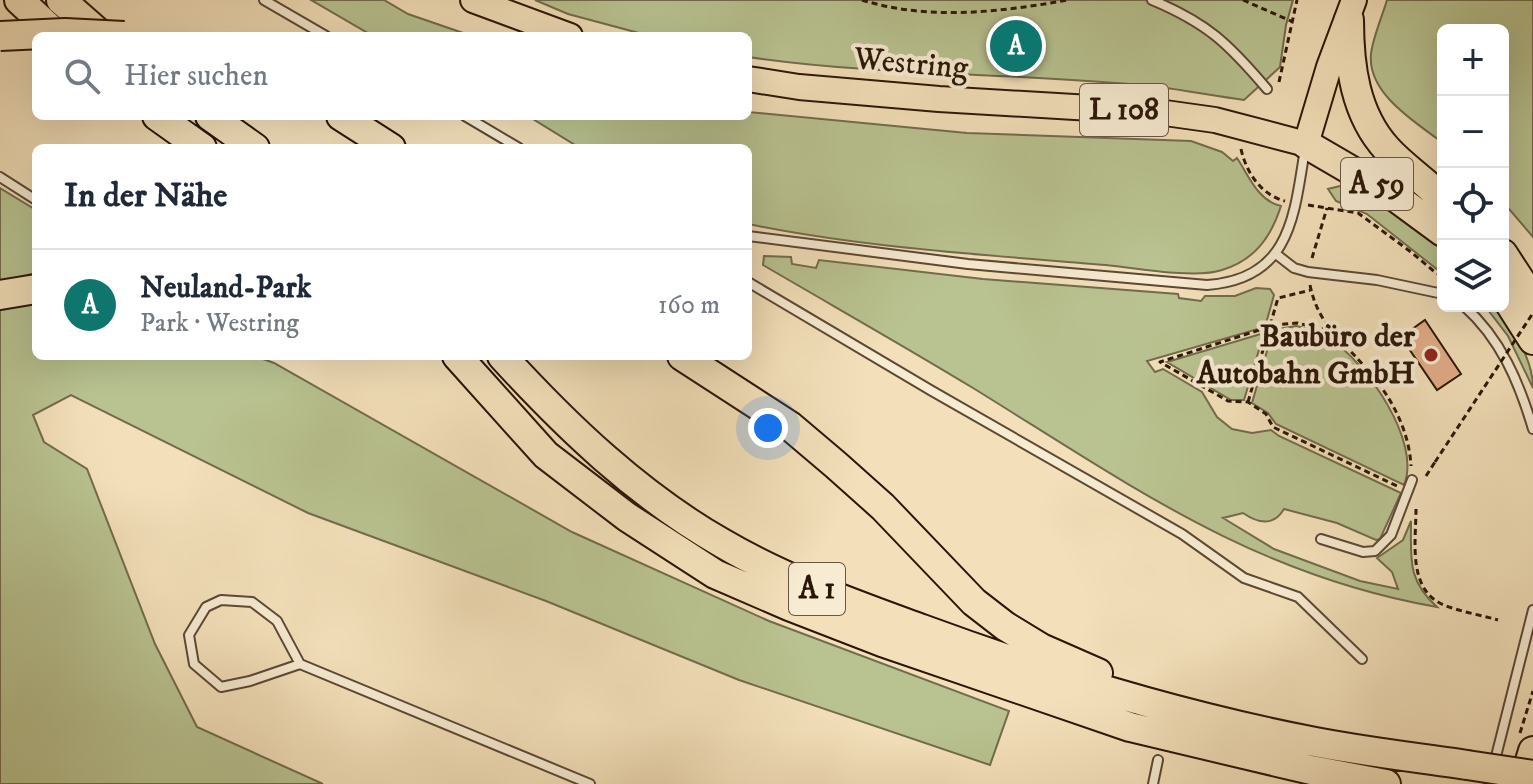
<!DOCTYPE html>
<html lang="de">
<meta charset="utf-8">
<style>
:root{--surface:#fff;--page:#f2f2f3;--text:#1f2937;--muted:#747a83;--line:#e0e1e3;--accent:#0f766e}
body{margin:0;font-family:"IM FELL DW Pica",serif;background:var(--page);color:var(--text)}
.controls{position:absolute;right:24px;top:24px;display:grid;overflow:hidden;border-radius:12px;box-shadow:0 8px 32px #0002}
.controls button{width:72px;height:72px;display:grid;place-items:center;padding:0;border:0;border-bottom:2px solid var(--line);background:var(--surface);color:var(--text);font:40px sans-serif}
.you{position:absolute;left:768px;top:428px;width:28px;height:28px;margin:-20px;border:6px solid #fff;border-radius:50%;background:#1a73e8;box-shadow:0 0 0 12px #1a73e833}
.badge{display:grid;place-items:center;width:52px;height:52px;border-radius:50%;background:var(--accent);color:#fff;font-size:26px;font-weight:700}
.pin{position:absolute;translate:-50% -50%;border:4px solid #fff;box-shadow:0 2px 8px #0006}
.list{margin:0;padding:0;list-style:none}
h2{display:flex;justify-content:space-between;align-items:center;height:104px;margin:0;padding:0 32px;font-size:34px}
h2 small{font-size:26px;font-weight:400;color:var(--muted)}
.list li{display:grid;grid-template-columns:52px 1fr auto;gap:24px;align-items:center;box-sizing:border-box;height:112px;padding:0 32px;border-top:2px solid var(--line)}
.list b{display:block;font-size:30px;white-space:nowrap}
.list p{margin:0;font-size:26px;white-space:nowrap;color:var(--muted)}
.list em{font-size:26px;font-style:normal;color:var(--muted)}
.icon{flex:none;width:44px;height:44px;fill:none;stroke:currentColor;stroke-width:2;stroke-linecap:round;stroke-linejoin:round}
.map{position:relative;flex:none;width:1533px;height:784px;overflow:hidden}
.search{position:absolute;background:var(--surface);box-shadow:0 8px 32px #0002;left:32px;top:32px;width:720px;height:88px;display:flex;align-items:center;gap:20px;box-sizing:border-box;padding:0 28px;border-radius:12px;color:var(--muted);font-size:30px}
.panel{position:absolute;background:var(--surface);box-shadow:0 8px 32px #0002;left:32px;top:144px;width:720px;height:216px;border-radius:12px}
.map>svg:first-child{display:block}
.green{fill:#b9c391;stroke:#726c4c;stroke-width:2}
.building{fill:#e3ad88;stroke:#2a1607;stroke-width:2}
.lines{fill:none;stroke-linecap:round;stroke-linejoin:round}
.lane-casing{stroke:#5c4834;stroke-width:12}
.primary-casing{stroke:#2a1607;stroke-width:28}
.highway-casing{stroke:#2a1607;stroke-width:32}
.path{stroke:#2a1607;stroke-width:3;stroke-dasharray:6 4;stroke-linecap:butt}
.lane{stroke:#f7ebd2;stroke-width:8}
.primary{stroke:#f3e0ba;stroke-width:24}
.highway{stroke:#f3e0ba;stroke-width:28}
.highway-bridge-casing{stroke:#2a1607;stroke-width:32;stroke-linecap:butt}
.path-bridge{stroke:#2a1607;stroke-width:3;stroke-dasharray:6 4;stroke-linecap:butt}
.highway-bridge{stroke:#f3e0ba;stroke-width:28}
.poi-dot{fill:#8f2418;stroke:#f7ebd2;stroke-width:3}
.labels{text-anchor:middle;dominant-baseline:central;stroke-width:8;stroke-linejoin:round;paint-order:stroke}
.shield{fill:#f7ebd2;stroke:#685644;stroke-width:2}
.shield-label{font-size:30px;font-weight:bold;fill:#2a1607}
.street-label{font-size:32px;fill:#2a1607;stroke:#f7ebd2}
.poi-label{font-size:32px;font-weight:bold;fill:#2a1607;stroke:#f7ebd2;text-anchor:end}
</style>
<div class="map">
<svg width="1533" height="784" viewBox="0 0 1533 784">
<rect width="100%" height="100%" fill="#f3e0ba"/>
<filter id="stains"><feTurbulence type="fractalNoise" baseFrequency=".0025" numOctaves="4"/><feColorMatrix values="0 0 0 0 .2 0 0 0 0 .09 0 0 0 0 .02 0 0 0 .5 -.17"/></filter>
<radialGradient id="worn" r=".72"><stop offset=".6" stop-color="#630" stop-opacity="0"/><stop offset="1" stop-color="#630" stop-opacity=".3"/></radialGradient>
<path class="green" d="M311,0h73l24,14 64,22h-99z
M535,0h758l-7,25 -6,42 -36,33c-28,-4 -56,-9 -84,-13 -137,-15 -275,-10 -412,-30v-21h-98l-82,-22z
M1387,0h146v237l-30,-35v-172h-60v113c-26,-20 -76,-49 -72,-89 2,-17 11,-37 16,-54z
M748,112l219,21 224,8 31,11 11,9 4,-3c12,18 21,43 44,48 -10,31 -26,54 -59,64 -27,9 -86,-2 -116,-5 -119,-10 -241,-17 -358,-41v-76h-168l-52,-32h220z
M1340,186h11l64,37 28,23v28l-76,-60 -31,-13 -8,-12z
M0,188l36,22v63l-36,9z
M764,256l27,1 1,7 24,4 3,-8 164,19 195,15 1,4 22,3 4,-5h30l21,-8 14,1 4,6 -9,32 -118,34 8,11 8,-3 39,23 15,25 15,12 20,4 19,-3 8,6 122,57 -21,46 -4,1 -39,-17 -53,-14c-10,17 -25,15 -41,4l-20,5 51,31 86,32 38,8 -6,-17 -15,-14 26,-18 8,-19c0,38 -4,59 26,86 -184,-32 -310,-124 -464,-219 -69,-42 -140,-82 -210,-123z
M36,300v56h219l19,7 298,169 197,89 240,90 -19,54 -251,-85 -193,-79 -238,-88 -237,-118 -38,20 11,27 43,27 68,175 42,83 126,57h-323v-474z
M1485,306h12c16,25 36,52 36,82l-25,-52z
M1296,326c12,2 25,7 35,14 35,22 91,102 73,145l-128,-61 -8,-11 -16,-10 21,-73z
M1264,333l-20,67h-13l-64,-38z"/>
<path class="building" d="M1425,320l36,54 -24,16 -36,-53z"/>
<g class="lines">
<g class="lane-casing">
<path id="lane" d="M264,0l62,36
M1152,0c55,23 76,43 115,89
M465,116l54,32
M0,177l36,23
M748,236l220,28 239,21c84,-6 87,-69 98,-136
M1276,254l18,14 14,4 69,8 66,14
M748,282l184,109 250,143 62,44 54,19 64,62
M1464,306c37,33 55,76 69,123
M1321,539l42,13 12,-1 16,-16 21,-55
M300,664l-50,17 -29,6 -27,-23 -5,-29 17,-28 15,-7 31,2 25,19 23,43 290,120
M1153,784l5,-24
M1489,784l44,-174"/>
</g>
<g class="primary-casing">
<path id="primary" d="M473,0l97,36
M748,79l51,8 140,12 219,13 57,8 91,24 23,-77 25,-67"/>
</g>
<g class="highway-casing">
<path id="highway" d="M19,0l39,36
M61,0l41,36
M1349,20c0,46 6,94 38,129 17,19 39,32 56,51
M157,116l45,32
M210,116l45,32
M341,116l50,32
M1306,144l84,49 53,39
M1503,254l30,46
M1503,293l30,47
M0,295l36,-6
M457,356l89,99 81,62 88,57 74,32 93,36 248,85 181,43 75,14
M502,356c65,71 136,139 220,187 63,37 132,61 200,86 125,46 252,85 383,111 53,11 108,17 162,25
M682,356l108,70 46,39 47,42 91,95 31,24 36,22 57,25
M1523,784l10,-33"/>
</g>
<path class="path" d="M862,0c67,21 138,12 206,0
M1243,0l48,21
M1279,82l18,-82
M1241,149c5,23 20,46 44,52
M1308,205l50,8 53,39 25,21 7,3
M1312,258l15,-50
M1310,285c8,39 29,52 54,81 25,27 45,62 47,100
M1327,327l-4,2 -26,-6 -22,2 -115,37 68,39 20,1 18,12 7,13 124,59
M1248,402l30,-104 33,-8
M1426,476l9,-14
M1416,509c0,32 -9,81 28,96 17,7 37,10 54,15
M1520,733l13,-42"/>
<use href="#lane" class="lane"/>
<use href="#primary" class="primary"/>
<use href="#highway" class="highway"/>
<g class="highway-bridge-casing">
<path id="highway-bridge" d="M0,36l65,-3 59,3
M1467,765l66,10"/>
</g>
<path class="path-bridge" d="M1435,462l98,-149"/>
<use href="#highway-bridge" class="highway-bridge"/>
</g>
<circle class="poi-dot" cx="1431" cy="355" r="8"/>
<g class="labels">
<g class="shield">
<rect x="1080" y="84" width="88" height="52" rx="6"/>
<rect x="1341" y="158" width="72" height="52" rx="6"/>
<rect x="789" y="563" width="56" height="52" rx="6"/>
</g>
<g class="shield-label">
<text x="1124" y="110">L 108</text>
<text x="1377" y="184">A 59</text>
<text x="817" y="589">A 1</text>
</g>
<g class="street-label">
<text transform="translate(911 64) rotate(5)">Westring</text>
</g>
<g class="poi-label">
<text x="1415" y="337">Baubüro der<tspan x="1415" dy="37">Autobahn GmbH</tspan></text>
</g>
</g>
<rect width="100%" height="100%" filter="url(#stains)"/>
<rect width="100%" height="100%" fill="url(#worn)"/>
</svg>
<div class="controls">
<button>+</button>
<button>−</button>
<button><svg class="icon" aria-label="locate" viewBox="0 0 24 24"><circle cx="12" cy="12" r="6"/><path d="M12 2v4M12 18v4M2 12h4M18 12h4"/></svg></button>
<button><svg class="icon" aria-label="layers" viewBox="0 0 24 24"><path d="M12 4l9 5-9 5-9-5zM3 14l9 5 9-5"/></svg></button>
</div>
<div class="you"></div>
<div class="pin badge" style="left:1016px;top:46px">A</div>
<div class="search"><svg class="icon" aria-label="search" viewBox="0 0 24 24"><circle cx="10" cy="10" r="6"/><path d="M15 15l6 6"/></svg>Hier suchen</div>
<section class="panel">
<h2>In der Nähe<small></small></h2>
<ul class="list">
<li><span class="badge">A</span><div><b>Neuland-Park</b><p>Park · Westring</p></div><em>160 m</em></li>
</ul>
</section>
</div>
